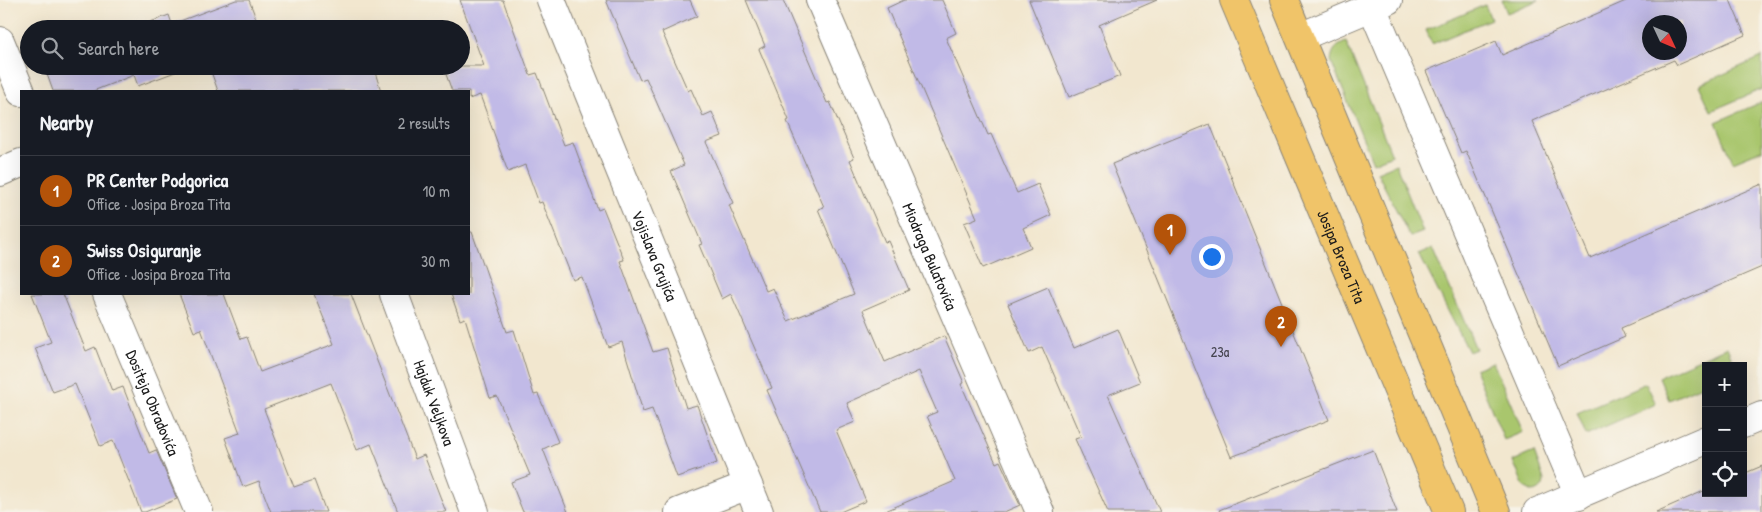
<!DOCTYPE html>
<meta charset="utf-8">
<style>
:root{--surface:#171b24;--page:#242831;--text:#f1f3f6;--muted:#9ea1a6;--line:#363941;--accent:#b45309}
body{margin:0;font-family:"Patrick Hand",sans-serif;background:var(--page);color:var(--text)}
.controls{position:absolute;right:15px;bottom:15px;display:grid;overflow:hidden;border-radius:0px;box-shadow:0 5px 20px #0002}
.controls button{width:45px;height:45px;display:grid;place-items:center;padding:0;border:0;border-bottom:1px solid var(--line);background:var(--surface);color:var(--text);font:25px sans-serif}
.compass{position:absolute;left:1642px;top:15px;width:45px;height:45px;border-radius:50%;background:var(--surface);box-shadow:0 5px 20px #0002;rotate:134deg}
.you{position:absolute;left:1211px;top:256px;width:18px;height:18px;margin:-12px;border:4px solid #fff;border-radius:50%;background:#1a73e8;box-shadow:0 0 0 8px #1a73e833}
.badge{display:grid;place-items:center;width:32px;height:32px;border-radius:50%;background:var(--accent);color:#fff;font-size:16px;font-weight:700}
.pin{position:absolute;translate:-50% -41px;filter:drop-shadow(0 1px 2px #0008)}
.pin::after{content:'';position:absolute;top:26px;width:18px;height:15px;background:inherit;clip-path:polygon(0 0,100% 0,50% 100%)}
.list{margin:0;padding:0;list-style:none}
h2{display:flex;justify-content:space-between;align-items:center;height:65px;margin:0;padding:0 20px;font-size:21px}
h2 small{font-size:16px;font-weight:400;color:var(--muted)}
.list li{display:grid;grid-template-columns:32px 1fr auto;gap:15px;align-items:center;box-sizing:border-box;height:70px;padding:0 20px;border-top:1px solid var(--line)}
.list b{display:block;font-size:19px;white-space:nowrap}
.list p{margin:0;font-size:16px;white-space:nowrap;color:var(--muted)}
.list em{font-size:16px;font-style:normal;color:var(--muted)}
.icon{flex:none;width:28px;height:28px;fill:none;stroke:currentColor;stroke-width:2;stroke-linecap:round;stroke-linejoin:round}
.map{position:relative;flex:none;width:1762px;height:512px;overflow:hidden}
.search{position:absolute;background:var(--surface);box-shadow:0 5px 20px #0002;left:20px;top:20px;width:450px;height:55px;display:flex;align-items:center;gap:12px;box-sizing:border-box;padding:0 18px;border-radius:28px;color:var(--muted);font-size:19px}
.panel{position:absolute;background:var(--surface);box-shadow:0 5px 20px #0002;left:20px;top:90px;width:450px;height:205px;border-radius:0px}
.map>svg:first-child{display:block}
.green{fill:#a9c66d;stroke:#627144}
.building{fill:#c1bae7;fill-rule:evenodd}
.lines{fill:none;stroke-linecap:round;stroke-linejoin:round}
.street-casing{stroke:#878276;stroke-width:30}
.primary-casing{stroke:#878276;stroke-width:30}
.street{stroke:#fff;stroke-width:28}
.primary{stroke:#f0c469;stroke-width:28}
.labels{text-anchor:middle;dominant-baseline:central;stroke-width:4.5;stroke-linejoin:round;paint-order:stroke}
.number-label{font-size:14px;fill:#45444f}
.street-label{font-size:16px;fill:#1c1c1c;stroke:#f7f3e8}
</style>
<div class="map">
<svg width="1762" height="512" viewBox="0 0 1762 512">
<rect width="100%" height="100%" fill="#f7f3e8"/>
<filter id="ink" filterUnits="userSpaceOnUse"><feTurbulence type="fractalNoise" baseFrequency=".02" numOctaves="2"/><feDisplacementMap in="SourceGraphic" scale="10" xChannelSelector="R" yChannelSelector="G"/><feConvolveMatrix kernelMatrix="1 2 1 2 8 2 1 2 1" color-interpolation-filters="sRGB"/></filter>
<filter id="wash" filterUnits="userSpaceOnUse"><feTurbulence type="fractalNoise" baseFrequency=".0096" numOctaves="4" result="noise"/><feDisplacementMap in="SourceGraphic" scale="20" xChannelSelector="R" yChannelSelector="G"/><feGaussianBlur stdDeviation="1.12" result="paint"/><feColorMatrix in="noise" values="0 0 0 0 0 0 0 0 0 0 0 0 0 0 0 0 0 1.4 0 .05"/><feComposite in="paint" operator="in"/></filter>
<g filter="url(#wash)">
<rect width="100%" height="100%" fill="#f2e7cf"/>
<path class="green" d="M1502,0h37l-32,13z
M1485,5l6,14 -59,25 -6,-14z
M1346,42l46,113 -19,8 -42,-102c1,-11 5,-15 15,-19z
M1762,57v32l-51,22 -12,-26z
M1762,102v48l-29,12 -17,-40z
M1396,164l27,68 -13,5 -33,-65z
M1433,248l43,101 -7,3 -50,-98z
M1727,347l8,19h-29v18l-37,16 -10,-23z
M1493,362l30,70 -19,8 -29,-71z
M1646,383l10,21 -70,31 -9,-22z
M1534,452l10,28c0,7 -4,11 -11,12l-9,-5 -11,-26z"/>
<g id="blocks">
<path class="building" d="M236,0h13l11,29h-128l37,-14 3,9z
M460,0h43l27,75 7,-2 27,72 9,-3 25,68 5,-2 21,52 -4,1 33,91 14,-4 19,60 11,-3 20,58 -40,14 -25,-68 -9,3 -21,-70 -14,5 -26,-70 -9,3 -31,-78 -3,1 -14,-38 -17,7 -28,-77 -11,4v-8h-17l-9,-25h41z
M606,0h84l7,16 -35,16 26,59 3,-2 12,27 9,-4 10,24 -16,6 27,61 -4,2 37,86 7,-3 15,33 66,-27 -36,-85 6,-2 -37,-86 2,-1 -30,-71 6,-3 -19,-46h37l44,103 3,-1 24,56 -4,2 35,82 3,-1 21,49 -46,20 22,52 59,-26 20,47 -3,1 35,79 4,-2 20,44 -16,7h-121l72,-31 -28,-65 10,-4 -18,-41 -72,32 8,19 -19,8 30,71 -26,11h-20l-53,-122 5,-2 -41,-94 -9,5 -23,-54 3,-1 -31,-73 13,-6 -38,-87 -6,2z
M904,0h38l14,33 -10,5 42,97 3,-1 26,59 21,-9 13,31 -28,13 8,19 -48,21 -19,-45 13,-5 -90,-210z
M1029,0h128l-58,25 21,51 -51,21z
M1628,0h102l15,35 -68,30 -3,-5 -142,61 58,137 172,-74v83l-141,61 4,9 -67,29 -92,-215 -5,2 -35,-82 70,-30 6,14zM1650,22h30v30h-30z
M44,66h147l-53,20 -4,-11 -41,16h-40z
M209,66h164l8,25h-163z
M1210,124l119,296 -98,37 -119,-293z
M469,232h3l35,100 7,-2 20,65 4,-1 20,48 -15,7 25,63h-45l-12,-30 19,-7 -33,-79 -7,2 -25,-80 -5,2 -9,-26h18z
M1048,287l26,61 44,-19 22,53 -32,13 52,117h-52l-33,-73 6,-2 -39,-90 -13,6 -21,-49z
M32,294h31l23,57 9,-4 17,44 11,-4 26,66 7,-3 21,49 -32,13h-4l-28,-71 -13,5 -25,-62 -22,8 -18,-44 16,-6z
M179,294h45l17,45 6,-2 13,35 74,-28 -20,-50h37l64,165 9,-4 22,57h-48l-27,-68 -14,6 -26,-67 -67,26 30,78 20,-7 12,32h-55l-12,-31 -16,6 -18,-49 15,-5 -39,-104 -7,3z
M1373,450l24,62h-177l-1,-2z
M1762,466v46h-106l50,-22v3h37v-19z"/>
</g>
</g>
<g filter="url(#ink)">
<use href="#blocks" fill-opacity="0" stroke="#878276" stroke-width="1"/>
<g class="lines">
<g class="street-casing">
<g id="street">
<path id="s1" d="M551,0l208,512"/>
<path id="s2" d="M820,0l220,512"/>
<path d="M1372,7l207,488"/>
<path d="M1300,37l88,-37"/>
<path d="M0,41l21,51"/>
<path d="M0,172l21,-9"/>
<path id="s3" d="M107,294l92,218"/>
<path id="s4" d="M394,294l81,218"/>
<path d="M1743,424l19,-8"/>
<path d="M679,512l69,-27"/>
<path d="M1537,512l169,-72"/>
</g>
</g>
<g class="primary-casing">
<g id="primary">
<path id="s5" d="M1234,0l215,512"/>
<path d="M1284,0l212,512"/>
</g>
</g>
<use href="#street" class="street"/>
<use href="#primary" class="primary"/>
</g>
</g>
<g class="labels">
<g class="number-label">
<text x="1220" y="351">23a</text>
</g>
<g class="street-label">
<text stroke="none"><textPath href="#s1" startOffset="276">Vojislava Grujića</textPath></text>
<text stroke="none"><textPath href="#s2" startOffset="279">Miodraga Bulatovića</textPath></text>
<text stroke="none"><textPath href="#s5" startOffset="278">Josipa Broza Tita</textPath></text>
<text stroke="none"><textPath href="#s3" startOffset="118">Dositeja Obradovića</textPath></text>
<text stroke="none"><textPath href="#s4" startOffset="116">Hajduk Veljkova</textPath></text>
</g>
</g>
</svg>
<div class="controls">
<button>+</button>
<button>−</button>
<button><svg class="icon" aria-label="locate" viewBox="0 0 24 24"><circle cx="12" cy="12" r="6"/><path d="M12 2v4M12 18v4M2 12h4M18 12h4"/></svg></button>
</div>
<svg class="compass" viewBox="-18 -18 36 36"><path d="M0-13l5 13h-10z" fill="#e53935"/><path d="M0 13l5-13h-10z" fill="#9ea1a6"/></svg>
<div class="you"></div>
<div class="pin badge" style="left:1170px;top:255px">1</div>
<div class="pin badge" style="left:1281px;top:347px">2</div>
<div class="search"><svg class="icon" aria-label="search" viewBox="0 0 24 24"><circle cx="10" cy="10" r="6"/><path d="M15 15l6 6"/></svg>Search here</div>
<section class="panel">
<h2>Nearby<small>2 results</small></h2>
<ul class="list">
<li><span class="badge">1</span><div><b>PR Center Podgorica</b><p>Office · Josipa Broza Tita</p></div><em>10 m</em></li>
<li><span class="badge">2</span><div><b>Swiss Osiguranje</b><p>Office · Josipa Broza Tita</p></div><em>30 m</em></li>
</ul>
</section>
</div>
